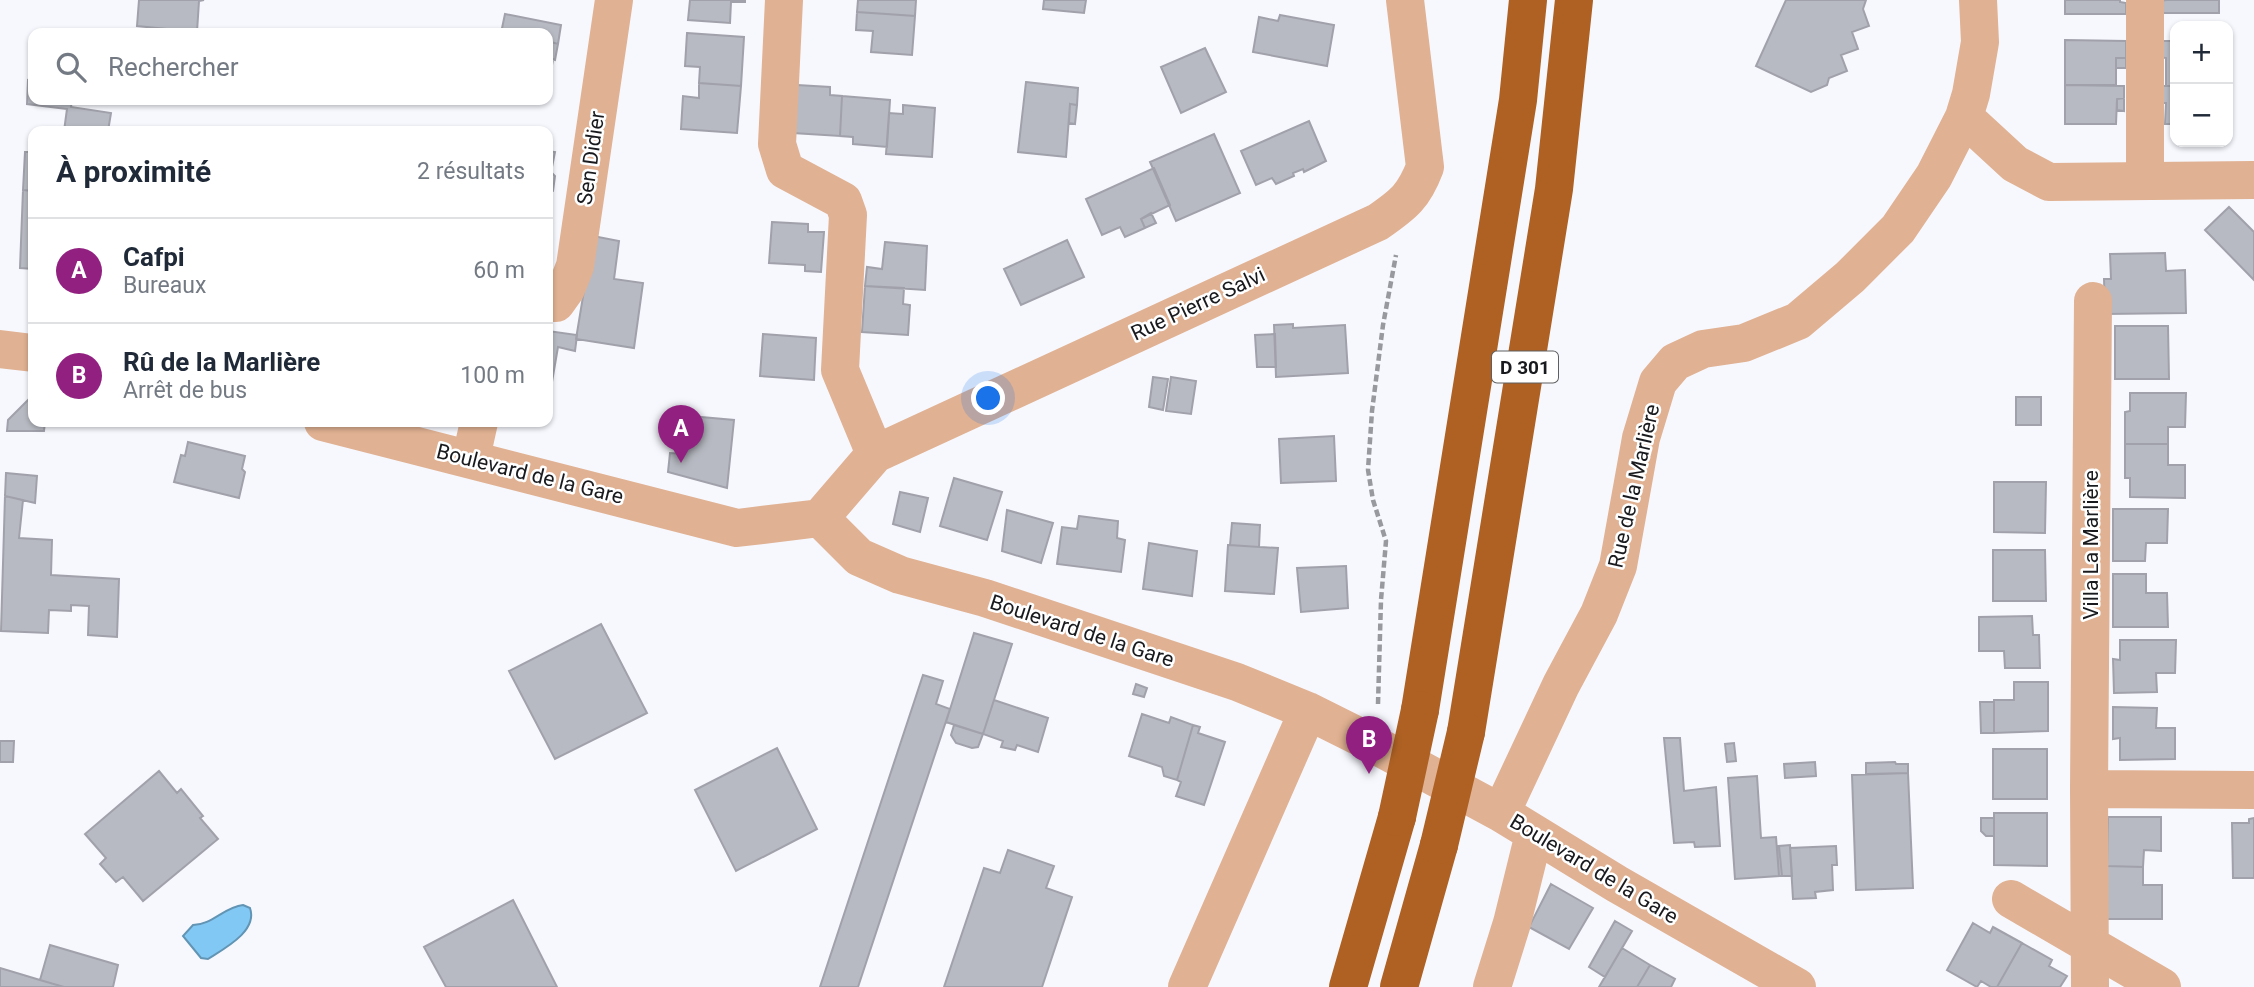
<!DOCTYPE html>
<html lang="fr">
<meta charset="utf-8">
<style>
:root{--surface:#fff;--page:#f2f2f3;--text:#1f2937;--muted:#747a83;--line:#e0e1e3;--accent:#912080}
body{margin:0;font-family:Roboto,sans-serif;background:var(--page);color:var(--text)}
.controls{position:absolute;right:21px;top:21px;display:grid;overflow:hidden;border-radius:14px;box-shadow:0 2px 5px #0004}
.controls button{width:63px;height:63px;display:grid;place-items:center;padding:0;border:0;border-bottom:2px solid var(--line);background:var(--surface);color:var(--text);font:35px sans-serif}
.you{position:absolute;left:989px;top:399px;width:24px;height:24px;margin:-18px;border:5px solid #fff;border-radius:50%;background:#1a73e8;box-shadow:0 0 0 10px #1a73e833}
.badge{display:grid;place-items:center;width:46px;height:46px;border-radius:50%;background:var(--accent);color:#fff;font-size:23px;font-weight:700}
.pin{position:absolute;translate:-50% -58px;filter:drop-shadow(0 2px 4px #0008)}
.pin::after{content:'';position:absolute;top:37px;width:24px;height:21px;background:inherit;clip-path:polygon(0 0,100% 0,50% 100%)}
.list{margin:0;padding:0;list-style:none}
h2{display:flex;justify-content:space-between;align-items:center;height:91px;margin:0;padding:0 28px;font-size:30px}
h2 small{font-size:23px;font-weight:400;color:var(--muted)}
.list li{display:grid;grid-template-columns:46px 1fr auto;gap:21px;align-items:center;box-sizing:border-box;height:105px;padding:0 28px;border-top:2px solid var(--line)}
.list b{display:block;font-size:26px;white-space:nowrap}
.list p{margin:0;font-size:23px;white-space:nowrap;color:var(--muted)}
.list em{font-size:23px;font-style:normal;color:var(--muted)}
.icon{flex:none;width:38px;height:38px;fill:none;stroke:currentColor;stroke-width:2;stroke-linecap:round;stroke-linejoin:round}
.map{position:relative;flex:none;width:2254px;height:987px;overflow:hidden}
.search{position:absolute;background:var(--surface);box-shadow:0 2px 5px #0004;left:28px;top:28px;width:525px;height:77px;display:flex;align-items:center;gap:18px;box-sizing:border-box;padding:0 24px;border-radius:14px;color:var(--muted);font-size:26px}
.panel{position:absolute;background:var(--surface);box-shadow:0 2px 5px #0004;left:28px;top:126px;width:525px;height:301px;border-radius:14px}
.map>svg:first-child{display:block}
.water{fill:#82c8f4;stroke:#6294b4;stroke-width:2}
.building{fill:#b8bac3;stroke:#a0a1aa;stroke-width:2}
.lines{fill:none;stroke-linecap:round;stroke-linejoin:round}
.path{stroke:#98999e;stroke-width:4.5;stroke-dasharray:7 3.5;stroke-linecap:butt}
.minor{stroke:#e0b192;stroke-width:38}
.highway{stroke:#ae6123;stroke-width:38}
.highway-bridge{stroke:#ae6123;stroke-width:38}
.labels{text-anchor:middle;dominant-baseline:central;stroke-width:5;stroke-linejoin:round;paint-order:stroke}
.shield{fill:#fff;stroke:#5e5f61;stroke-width:2}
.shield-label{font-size:19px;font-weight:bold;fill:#191a1d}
.street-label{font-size:21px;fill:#191a1d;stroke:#fff}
</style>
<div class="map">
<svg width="2254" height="987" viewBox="0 0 2254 987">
<rect width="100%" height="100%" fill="#f7f8fe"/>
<path class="water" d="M243,905l7,3c8,23 -25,40 -42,51l-7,-1 -18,-22 10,-11c19,0 31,-18 50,-20z"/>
<path class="building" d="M139,0h65l-5,1 -2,31 -60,-6z
M690,0h55v2h-14l-1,21 -42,-3z
M858,0h58l-1,16 -58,-4z
M1044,0h42l-2,13 -41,-4z
M1786,0h80l-3,9 6,17 -17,6 6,17 -17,6 6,16 -18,7 -2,7 -16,7 -55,-26z
M2065,0h55v2l6,1v11h-61z
M2167,0h52v13h-61l1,-12z
M857,12l58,4 -3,39 -41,-3 2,-21 -17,-1z
M505,14l56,11 -3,19 -7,-2 -3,15v-24h-47z
M1280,15l54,10 -7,41 -74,-14 6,-35 19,4z
M687,33l57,4 -3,49 -42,-3 1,-16 -15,-1z
M2065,40l61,1v17h-10v27h-51z
M2159,41h16v45h-9v-28l-7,-1z
M551,42l7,2 -3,16 -7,-2z
M1205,48l21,44 -45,21 -20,-46z
M548,58l5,1 -5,31z
M2116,58h10v10h-10z
M28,80l5,1v19h39l-1,7 40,6 -3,18h-44l3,-22 -40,-5z
M1026,82l52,6 -1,17 -7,-1 -4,53 -48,-5z
M699,83l42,3 -4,47 -56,-4 2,-33 16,2z
M797,85l33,2v8l12,1 -2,40 -47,-3z
M2065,85l59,1v12l-7,1 -1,25h-51z
M2158,86h17v38h-10l1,-21h-8z
M842,96l48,4 -3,47 -34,-3v-7l-13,-1z
M2124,98v13l-7,-1v-11z
M1070,104l7,1 -2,19 -6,-1z
M903,105l32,3 -3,49 -46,-3 3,-41 14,1z
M1309,121l17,40 -22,11 -1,-3 -10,4 1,3 -18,8 -4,-6 -16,7 -15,-34z
M1214,134l26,59 -64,28 -26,-59z
M548,151l7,1 -4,20 4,4 -2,15 -5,4z
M25,152h8v39l-10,-1z
M1154,168l16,37 -29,14 4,9 -20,9 -5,-10 -18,8 -16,-36z
M23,190l10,1v78l-13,-1z
M2229,207l25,25v48l-49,-50z
M1151,213l5,10 -11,5 -4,-9z
M772,222l36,2v8h16l-3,40 -16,-1v-6l-36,-2z
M593,236l26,5 -5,38 29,4 -9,65 -58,-9z
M1067,240l17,37 -63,28 -17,-36z
M885,242l42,4 -2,44 -60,-4 2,-19 15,2z
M2165,253l1,18 19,-1 1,43 -81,1 -1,-35h7l-1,-25z
M865,286l39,2 -1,16 7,1 -2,30 -46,-3z
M1293,324v4l52,-3 3,48 -72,4 -2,-52z
M2115,326h53l1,53h-54z
M548,331l29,4 -2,16 -17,-4 -10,58z
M763,334l53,4 -2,42 -54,-4z
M1275,334l1,33h-19l-2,-32z
M1153,377l15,2 -5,31 -14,-3z
M1171,377l25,4 -5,33 -25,-3z
M2130,393h56l-1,34h-17v17h-43v-32l5,-1z
M33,395v27h12l-1,9h-37l1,-11z
M2016,397h25v28h-25z
M690,416l44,4 -7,68 -59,-16 2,-19 15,1z
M1334,436l2,45 -55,2 -2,-44z
M188,442l57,14 -3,13 3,3 -6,26 -65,-16 7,-27 4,1z
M2125,444h43v21h17v33l-55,-1v-19h-5z
M6,473l31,3 -2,27 -30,-7z
M954,478l48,14 -15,48 -47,-14z
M1994,482h52l-1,51 -51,-1z
M900,492l28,6 -8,34 -27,-8z
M5,496l18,4 -4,38 33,2 -1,35 68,4 -2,58 -29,-2 1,-29 -18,-1v6l-22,-1 -1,23 -47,-2z
M2113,509h55l-1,34h-21l-1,18h-32z
M1007,510l46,13 -12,40 -39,-12z
M1079,516l39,5 -1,17 8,2 -4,32 -64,-8 5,-37 15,2z
M1232,523l28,2 -1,22 -29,-2z
M1149,543l48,8 -5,45 -49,-7z
M1228,545l50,3 -4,46 -49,-3z
M1993,550h52l1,51h-53z
M1346,566l2,42 -47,4 -4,-44z
M2113,574h33v19h21l1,34h-55z
M2032,616l1,19h6l1,33h-35l-1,-17h-25v-34z
M601,624l46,89 -92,46 -46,-88z
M974,633l38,11 -29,90 -37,-12z
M2120,640h56l-1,33h-19l1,19 -43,1 -1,-34 7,1z
M923,675l20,6 -7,23 14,5 -92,278h-38z
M2014,682h34v49l-54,2v-33h20z
M1136,684l11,4 -3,9 -11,-3z
M994,700l54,18 -10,34 -21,-7 -2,5 -14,-3 2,-6 -20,-7z
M1980,702h14v31h-13z
M2113,707l44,1 -1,20h19v31l-55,1v-22l-7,1z
M1142,714l27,9 2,-6 22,8 -16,55 -13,-4 -2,-9 -33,-11z
M954,725l29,9 -5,13 -6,1 -16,-5 -5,-8z
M1193,725l7,2 -2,6 27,9 -21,63 -28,-9 5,-14 -4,-2z
M1664,738h16l4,53 32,-4 4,59 -25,1 -1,-5 -20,1z
M0,741h14l-1,21h-13z
M1734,743l2,18 -9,1 -2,-18z
M777,748l40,81 -81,42 -41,-81z
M1993,749h54v50h-54z
M1815,762l1,14 -31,2 -1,-14z
M1895,762l1,2h12v9l-42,1v-11z
M159,771l18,22 4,-4 22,27 -3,2 18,21 -75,62 -20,-24 -7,5 -16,-18 6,-6 -21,-24z
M1908,773l5,115 -57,2 -4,-115z
M1757,776l4,62 15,-1 3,39 -44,3 -7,-101z
M1994,813h53v53l-53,-1z
M2108,817h53v34l-17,-1 -1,17 -36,-1z
M1981,818h13v18h-8l-5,-5z
M2254,818v60h-21l-1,-55h17v-4z
M1790,845l2,31h-10l-3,-30z
M1777,846h2l3,30h-3z
M1836,846l1,19h-5l1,25 -18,2 1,6 -23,1 -3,-51z
M1008,850l46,16 -8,22 26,9 -30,90h-98l40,-119 16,5z
M2107,866l36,1v18h19v34h-55z
M1551,884l42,24 -24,41 -40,-22z
M513,900l44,87h-111l-22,-40z
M1615,921l17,10 -27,46 -16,-10z
M1973,923l17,10 3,-6 29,16 -25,44h-6l-10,-6 -4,6 -30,-17z
M2022,943l30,17 -3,6 18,10 -7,11h-63z
M50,945l68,20 -5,22h-49l-24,-7z
M1622,948l28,17 -13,22h-38z
M1650,965l25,14 -4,8h-34z
M0,968l40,12 24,7h-64z"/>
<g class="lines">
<path class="path" d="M1378,704l3,-104 5,-59 -13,-41 -5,-30 4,-59 11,-86 13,-70"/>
<path class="minor" d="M784,0l-7,144 8,26 58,31 5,14 -8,155 35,84
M1964,117l51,47 34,18 205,-2
M2145,181v-181
M548,303h8l10,-14 9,-23 39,-266
M0,349l33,4
M323,422l414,106 83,-10 39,39 41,18 85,23 252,84 71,29 56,28 137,74 116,71 180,103
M471,458l8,-36
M820,518l55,-64 503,-232c26,-18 36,-26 47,-55l-20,-167
M2089,789l165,1
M1501,813l60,-128 38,-71 19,-48 23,-128 17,-56 17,-20 28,-13 41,-6 54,-22 52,-44 48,-48 36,-53 30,-59 7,-23 9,-52 -2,-42
M2011,899l151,88
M1187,987l121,-276
M1492,987l20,-64 22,-89
M2090,987l-1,-198 4,-488"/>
<path class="highway" d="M1420,710l98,-610 10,-100
M1466,732l88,-543 20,-189
M1348,987l49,-170
M1399,987l40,-142"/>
<path class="highway-bridge" d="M1397,817l23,-107
M1439,845l27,-113"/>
</g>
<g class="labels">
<rect class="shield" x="1492" y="351.5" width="66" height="31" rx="5"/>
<g class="shield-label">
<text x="1525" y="367">D 301</text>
</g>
<g class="street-label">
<text transform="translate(591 158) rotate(-82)">Sen Didier</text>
<text transform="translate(1198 304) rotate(-25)">Rue Pierre Salvi</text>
<text transform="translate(530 474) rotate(14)">Boulevard de la Gare</text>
<text transform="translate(1634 486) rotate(-77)">Rue de la Marlière</text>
<text transform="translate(2091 545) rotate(-90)">Villa La Marlière</text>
<text transform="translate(1082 631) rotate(18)">Boulevard de la Gare</text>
<text transform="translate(1594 869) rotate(31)">Boulevard de la Gare</text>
</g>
</g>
</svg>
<div class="controls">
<button>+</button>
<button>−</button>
</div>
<div class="you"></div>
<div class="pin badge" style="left:681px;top:463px">A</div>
<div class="pin badge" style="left:1369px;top:774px">B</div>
<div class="search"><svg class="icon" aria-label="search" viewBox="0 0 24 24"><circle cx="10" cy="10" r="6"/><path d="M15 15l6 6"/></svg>Rechercher</div>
<section class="panel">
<h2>À proximité<small>2 résultats</small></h2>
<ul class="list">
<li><span class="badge">A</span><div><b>Cafpi</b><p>Bureaux</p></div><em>60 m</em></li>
<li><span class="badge">B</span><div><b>Rû de la Marlière</b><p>Arrêt de bus</p></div><em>100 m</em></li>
</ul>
</section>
</div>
